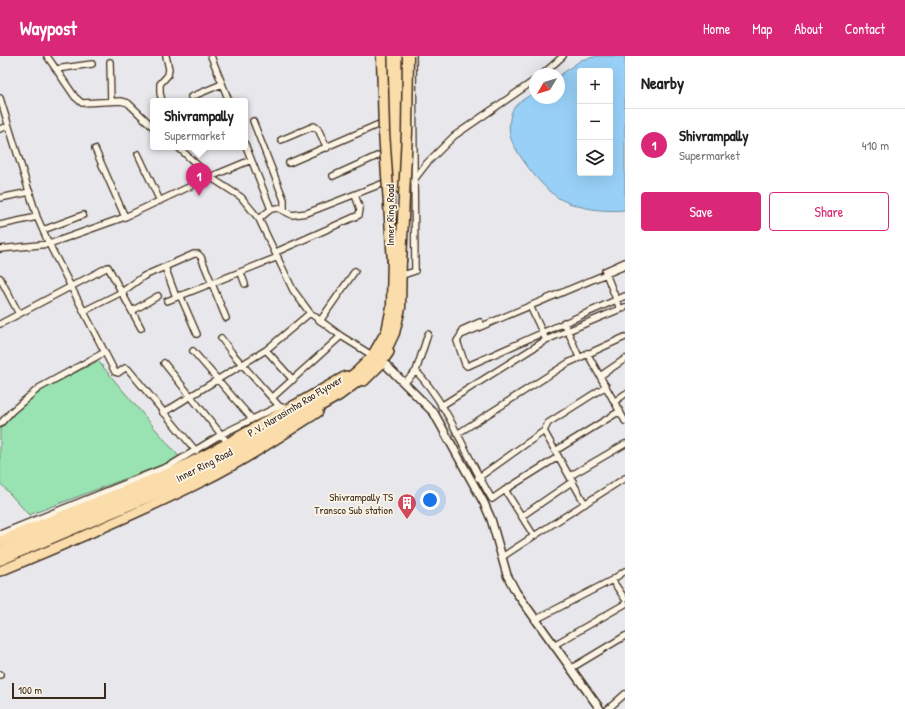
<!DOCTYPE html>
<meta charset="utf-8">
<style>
:root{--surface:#fff;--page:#f2f2f2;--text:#222;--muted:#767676;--line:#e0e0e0;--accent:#db2777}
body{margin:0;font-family:"Patrick Hand",sans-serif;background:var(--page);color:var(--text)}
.controls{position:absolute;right:12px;top:12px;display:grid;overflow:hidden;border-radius:4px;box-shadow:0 4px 16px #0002}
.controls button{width:36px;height:36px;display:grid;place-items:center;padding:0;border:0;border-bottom:1px solid var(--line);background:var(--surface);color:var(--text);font:20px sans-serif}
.compass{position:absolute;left:529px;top:12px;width:36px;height:36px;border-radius:50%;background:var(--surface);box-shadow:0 4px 16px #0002;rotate:232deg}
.scale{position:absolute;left:12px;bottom:10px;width:94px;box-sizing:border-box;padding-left:4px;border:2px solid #3b2a1e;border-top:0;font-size:11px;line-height:14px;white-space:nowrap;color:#3b2a1e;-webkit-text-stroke:3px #fcf5e5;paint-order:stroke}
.you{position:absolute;left:430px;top:444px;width:14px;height:14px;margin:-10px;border:3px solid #fff;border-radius:50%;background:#1a73e8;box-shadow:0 0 0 6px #1a73e833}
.badge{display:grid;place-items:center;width:26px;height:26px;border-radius:50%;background:var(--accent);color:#fff;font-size:13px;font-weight:700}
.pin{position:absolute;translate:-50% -33px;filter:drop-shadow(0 1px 2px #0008)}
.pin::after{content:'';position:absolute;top:21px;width:14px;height:12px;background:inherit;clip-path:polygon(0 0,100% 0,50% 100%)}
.popup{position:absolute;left:150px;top:42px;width:98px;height:52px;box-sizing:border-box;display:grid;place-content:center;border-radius:4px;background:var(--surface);filter:drop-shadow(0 1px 3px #0005);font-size:13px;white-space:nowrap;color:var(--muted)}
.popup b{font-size:15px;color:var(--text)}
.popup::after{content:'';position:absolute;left:50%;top:100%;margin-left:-8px;border:8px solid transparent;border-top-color:var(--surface)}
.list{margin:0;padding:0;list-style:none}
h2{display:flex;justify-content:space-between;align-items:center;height:52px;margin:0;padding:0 16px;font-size:17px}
h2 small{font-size:13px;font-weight:400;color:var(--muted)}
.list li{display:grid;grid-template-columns:26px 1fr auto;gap:12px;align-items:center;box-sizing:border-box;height:72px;padding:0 16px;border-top:1px solid var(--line)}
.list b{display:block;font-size:15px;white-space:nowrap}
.list p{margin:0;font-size:13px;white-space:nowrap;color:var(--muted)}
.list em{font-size:13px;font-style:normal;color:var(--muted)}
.actions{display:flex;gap:8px;padding:12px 16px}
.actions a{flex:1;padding:9px 0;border:1px solid var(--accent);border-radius:4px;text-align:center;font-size:14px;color:var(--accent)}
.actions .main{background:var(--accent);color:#fff}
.icon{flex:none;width:22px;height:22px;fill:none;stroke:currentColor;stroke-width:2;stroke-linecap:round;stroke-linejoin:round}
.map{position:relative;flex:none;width:625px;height:653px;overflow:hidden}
header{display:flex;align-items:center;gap:24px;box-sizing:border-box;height:56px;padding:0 20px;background:var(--accent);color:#fff}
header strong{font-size:19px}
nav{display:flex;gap:22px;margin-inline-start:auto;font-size:14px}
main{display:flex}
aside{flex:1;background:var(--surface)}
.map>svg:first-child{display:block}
.green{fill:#99e2b2;stroke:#6a8668}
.water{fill:#98d0f7;stroke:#738ea0;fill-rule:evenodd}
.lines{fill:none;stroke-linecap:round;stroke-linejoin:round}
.minor-casing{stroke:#3b2a1e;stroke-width:8}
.tertiary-casing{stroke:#3b2a1e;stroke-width:10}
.primary-casing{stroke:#3b2a1e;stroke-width:12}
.motorway-casing{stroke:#3b2a1e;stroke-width:13}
.minor{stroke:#fcf5e5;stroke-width:5.5}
.tertiary{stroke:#fcf5e5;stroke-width:7}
.primary{stroke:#fbddab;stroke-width:9}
.motorway{stroke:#fbddab;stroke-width:10}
.motorway-bridge-casing{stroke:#3b2a1e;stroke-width:13;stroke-linecap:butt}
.motorway-bridge{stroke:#fbddab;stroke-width:10}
.labels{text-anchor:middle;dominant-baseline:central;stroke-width:3.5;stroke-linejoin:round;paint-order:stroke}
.street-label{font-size:11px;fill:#3b2a1e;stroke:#fcf5e5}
.poi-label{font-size:11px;fill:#3b2a1e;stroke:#fcf5e5;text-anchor:end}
</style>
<header>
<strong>Waypost</strong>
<nav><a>Home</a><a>Map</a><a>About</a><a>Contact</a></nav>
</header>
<main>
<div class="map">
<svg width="625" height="653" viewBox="0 0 625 653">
<rect width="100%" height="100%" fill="#e8e8ec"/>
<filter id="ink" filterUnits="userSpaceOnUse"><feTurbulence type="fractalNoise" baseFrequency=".025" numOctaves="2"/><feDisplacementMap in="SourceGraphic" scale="8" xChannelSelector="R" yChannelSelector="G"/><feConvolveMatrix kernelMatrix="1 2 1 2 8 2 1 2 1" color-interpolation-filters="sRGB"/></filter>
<g filter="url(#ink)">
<path class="green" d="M98,305l82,97 -151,57 -29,-32v-57l28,-29z"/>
<path class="water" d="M598,0h27v154c-21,2 -44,-1 -63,-10 -17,-8 -44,-43 -51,-61 -3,-8 -2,-22 2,-30 4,-7 16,-13 22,-17v6h24v-22l22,-16zM580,15h30v102h-30z"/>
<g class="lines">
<g class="minor-casing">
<path id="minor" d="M47,0l28,41 7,6 39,-2 7,2 25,24
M211,0l18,45
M110,6l1,40
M56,13l36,-5
M543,18l20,-18
M191,41l31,-13
M0,42l37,119 12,27 66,128 3,1 7,-5 3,1 68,82
M162,45l-2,-8v-9l8,-9 1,-6 -3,-13
M253,65l31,79v11
M0,73l8,-3
M281,84l33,-14 4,3 9,19
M245,88l26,65
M178,91l32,30 31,20 18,22 34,71 17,23 31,23 29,18
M95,93l30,68
M138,98l22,47
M289,107l95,-41
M333,120l53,-24
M413,125l14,-18 27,-27 81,-56
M0,142l30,-6
M259,163l12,-10 7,-1 14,7 15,-2 82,-32
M0,169l37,-8
M43,174l40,-15
M0,193l49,-5 76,-27 85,-40 41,-17
M276,196l83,-37 1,-6 -5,-14
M625,210l-164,69 -4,6 8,23 2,2 3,-1 155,-69
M165,211l11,30
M241,217l4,11
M403,219l12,-4 -2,-215
M0,222l19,36
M180,239l17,39
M167,245l111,-44
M530,250l16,34
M620,253l-15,-38 20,-9
M84,255l38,-19 22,-16 50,-22h4l3,3 25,61
M132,255l26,-15
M320,265l35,-50
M564,266l15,35
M0,268l108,-57 33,61
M461,279l1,-5 18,-8
M221,282l11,15 47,53
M266,294l27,30
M193,295l59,68
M587,297l38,68
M164,307l64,80
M416,315c34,36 50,86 76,128l13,-9 29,46 91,-58
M600,320l25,-17
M405,326l11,-11 12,-37
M273,341l68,-61
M614,346l11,-8
M441,350l105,-66 79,-33
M163,357l103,-63 44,-37
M0,368l12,-13 27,-23 66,-36
M544,375l41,73
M457,378l111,-71 57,-26
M555,395l65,-40
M570,420l55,-32
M478,422l66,-47 4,-8 58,-37
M505,434l53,-33
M522,460l51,-35
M0,478l171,-69 51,-31 57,-28 8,3
M502,501l32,-21
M612,524l13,19
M535,564l77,-40 13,-9
M554,589l71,-41
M570,613l55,-33
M0,618v1
M608,653l17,-15"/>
</g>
<g class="tertiary-casing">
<path id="tertiary" d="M383,306l51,51 50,90 7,16 16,56 9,17 84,117"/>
</g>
<g class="primary-casing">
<path id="primary" d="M364,325l16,-16 9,-13
M0,485l174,-70 54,-28 118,-67
M0,515c68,-28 137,-57 203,-90 40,-20 78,-45 115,-69"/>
</g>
<g class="motorway-casing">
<path id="motorway" d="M391,0l1,129
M399,0l1,132
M0,495l193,-82 142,-80 22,-17 15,-15 15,-26 5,-24 1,-54
M0,504l197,-84 142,-81 23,-17 23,-26 9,-19 6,-25 1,-54"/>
</g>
<use href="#minor" class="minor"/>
<use href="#tertiary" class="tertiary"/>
<use href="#primary" class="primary"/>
<use href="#motorway" class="motorway"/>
<g class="motorway-bridge-casing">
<path id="motorway-bridge" d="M382,0l2,76 9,130
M401,206l6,-130 1,-76"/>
</g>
<use href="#motorway-bridge" class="motorway-bridge"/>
</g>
</g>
<defs>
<g id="building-pin" transform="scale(1)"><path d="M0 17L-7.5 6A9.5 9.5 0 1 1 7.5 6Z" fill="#d1495b" stroke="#fcf5e5"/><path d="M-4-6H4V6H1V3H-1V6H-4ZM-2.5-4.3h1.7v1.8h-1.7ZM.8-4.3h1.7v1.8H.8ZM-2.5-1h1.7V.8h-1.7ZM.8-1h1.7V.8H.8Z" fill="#fff"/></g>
</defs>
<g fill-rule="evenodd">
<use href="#building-pin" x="407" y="447"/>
</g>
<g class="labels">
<g class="street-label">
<text transform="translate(390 159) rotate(-90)">Inner Ring Road</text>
<text transform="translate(295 350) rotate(-31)">P.V. Narasimha Rao Flyover</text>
<text transform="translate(204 409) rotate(-27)">Inner Ring Road</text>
</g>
<g class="poi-label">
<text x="393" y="441">Shivrampally TS<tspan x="393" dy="13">Transco Sub station</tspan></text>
</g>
</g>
</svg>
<div class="controls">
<button>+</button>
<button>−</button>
<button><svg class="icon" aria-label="layers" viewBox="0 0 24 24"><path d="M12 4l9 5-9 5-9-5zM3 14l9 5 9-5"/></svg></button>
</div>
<svg class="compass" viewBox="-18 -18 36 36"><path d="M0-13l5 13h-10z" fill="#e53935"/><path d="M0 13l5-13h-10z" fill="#767676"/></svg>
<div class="scale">100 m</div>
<div class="you"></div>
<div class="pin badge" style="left:199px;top:140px">1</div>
<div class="popup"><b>Shivrampally</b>Supermarket</div>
</div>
<aside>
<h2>Nearby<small></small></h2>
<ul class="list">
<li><span class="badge">1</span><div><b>Shivrampally</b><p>Supermarket</p></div><em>410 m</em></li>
</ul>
<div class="actions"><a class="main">Save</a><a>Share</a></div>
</aside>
</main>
